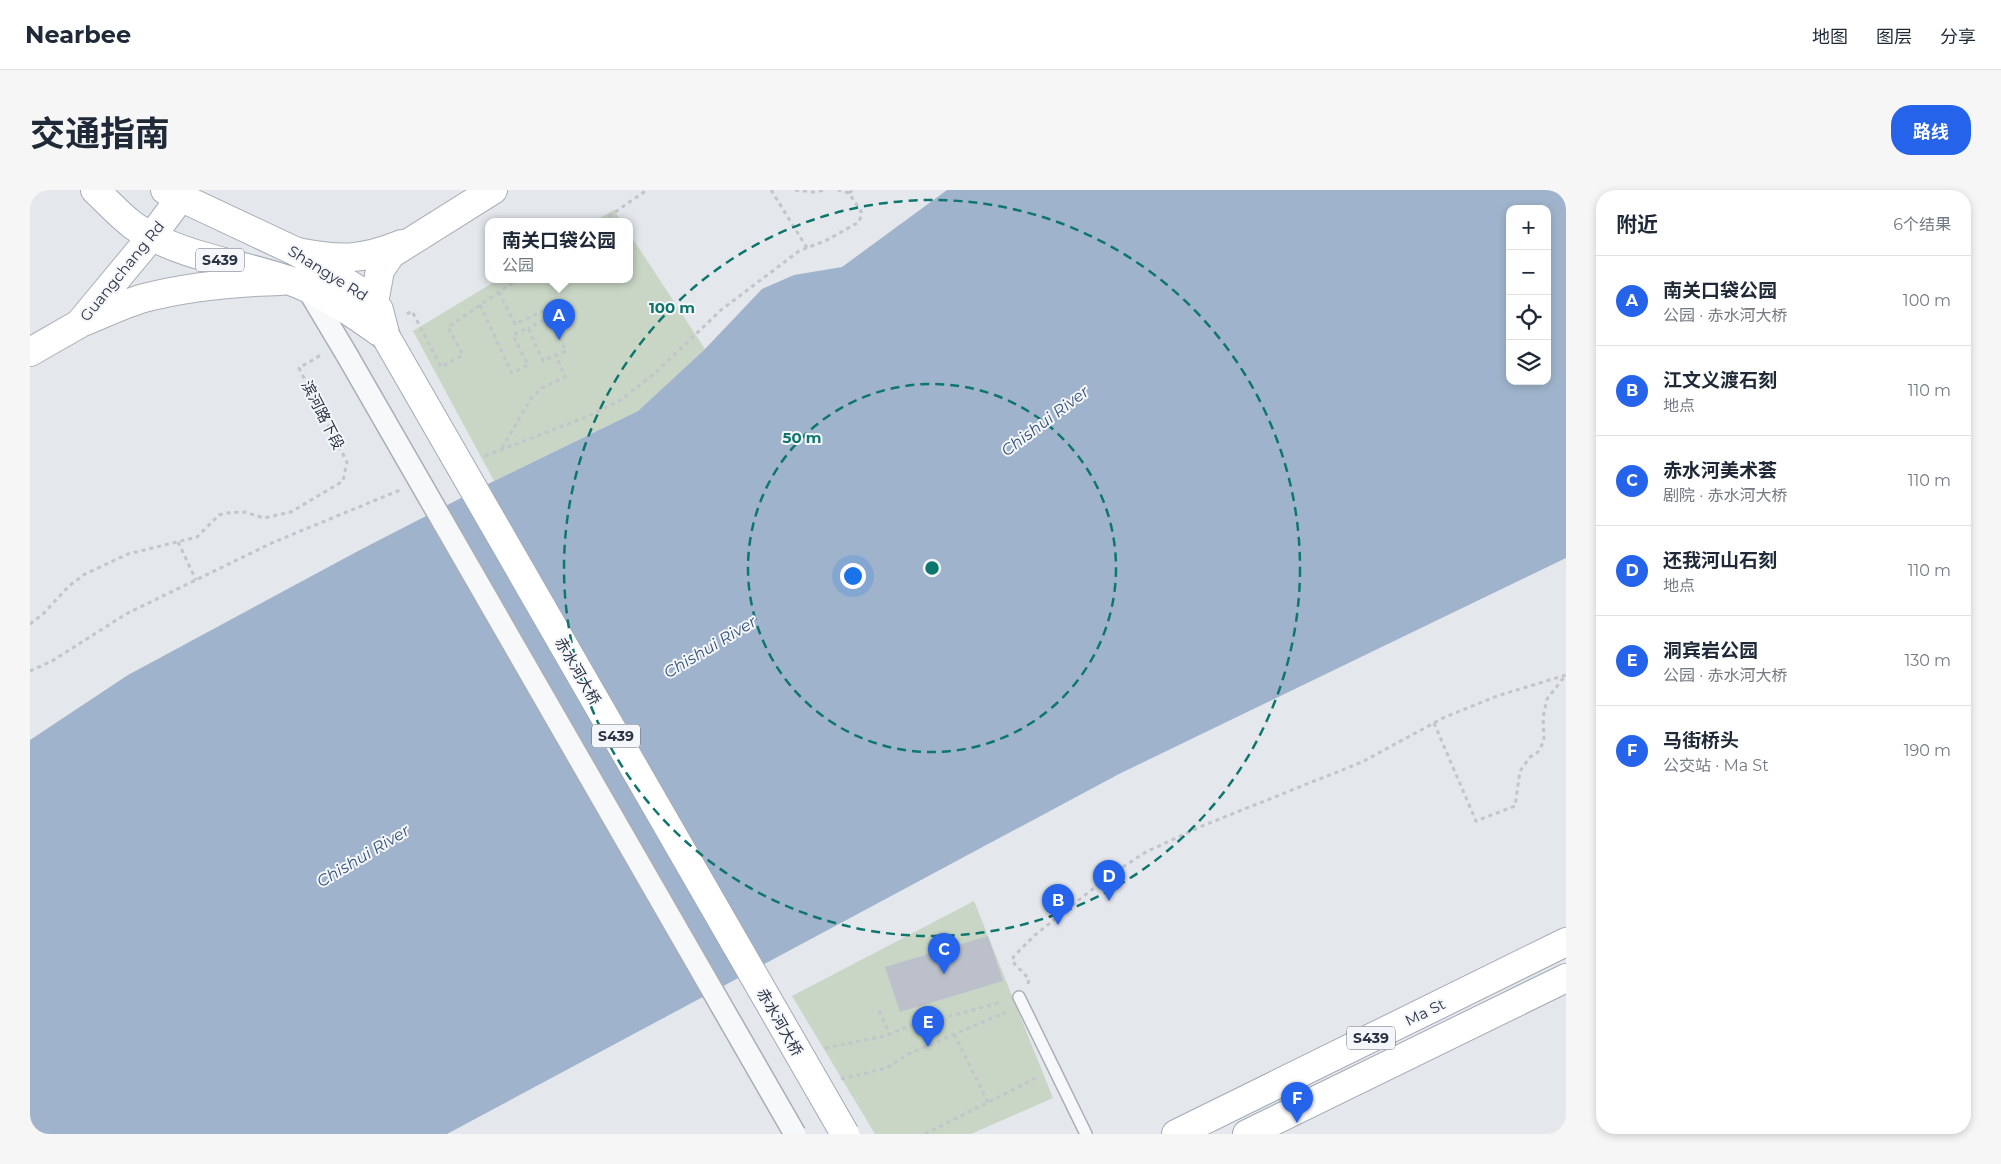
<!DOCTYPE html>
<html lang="zh">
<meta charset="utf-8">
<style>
:root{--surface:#fff;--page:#f6f6f7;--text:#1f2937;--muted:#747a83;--line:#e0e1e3;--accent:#2563eb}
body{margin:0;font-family:Montserrat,"Noto Sans SC",sans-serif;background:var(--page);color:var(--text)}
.controls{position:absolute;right:15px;top:15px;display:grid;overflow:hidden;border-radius:10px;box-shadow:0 2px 8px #0003}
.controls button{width:45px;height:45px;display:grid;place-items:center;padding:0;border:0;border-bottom:1px solid var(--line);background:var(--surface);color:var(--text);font:25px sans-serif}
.you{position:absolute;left:822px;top:385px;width:18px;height:18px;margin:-12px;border:4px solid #fff;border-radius:50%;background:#1a73e8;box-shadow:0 0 0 8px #1a73e833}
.badge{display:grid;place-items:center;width:32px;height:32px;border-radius:50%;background:var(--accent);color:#fff;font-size:16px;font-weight:700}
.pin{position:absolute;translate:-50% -41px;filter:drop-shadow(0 1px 2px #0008)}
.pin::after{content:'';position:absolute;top:26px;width:18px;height:15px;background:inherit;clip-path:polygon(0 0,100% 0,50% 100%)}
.popup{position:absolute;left:455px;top:28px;width:148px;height:65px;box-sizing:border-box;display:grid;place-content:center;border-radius:10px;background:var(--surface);filter:drop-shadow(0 1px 4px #0005);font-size:16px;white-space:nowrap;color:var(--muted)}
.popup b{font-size:19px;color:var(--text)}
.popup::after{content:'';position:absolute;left:50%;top:100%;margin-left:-10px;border:10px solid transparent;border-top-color:var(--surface)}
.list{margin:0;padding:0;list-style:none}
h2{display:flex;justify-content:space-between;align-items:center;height:65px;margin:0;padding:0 20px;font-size:21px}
h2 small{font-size:16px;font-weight:400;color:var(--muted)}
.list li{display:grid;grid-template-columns:32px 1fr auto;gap:15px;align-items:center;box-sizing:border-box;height:90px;padding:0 20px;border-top:1px solid var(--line)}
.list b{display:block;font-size:19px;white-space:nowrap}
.list p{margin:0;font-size:16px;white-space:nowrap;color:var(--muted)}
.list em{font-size:16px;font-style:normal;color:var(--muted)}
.icon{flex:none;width:28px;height:28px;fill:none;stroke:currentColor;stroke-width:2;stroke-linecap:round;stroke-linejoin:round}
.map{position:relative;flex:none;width:1536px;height:944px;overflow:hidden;border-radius:20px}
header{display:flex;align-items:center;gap:30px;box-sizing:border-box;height:70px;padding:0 25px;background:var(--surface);border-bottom:1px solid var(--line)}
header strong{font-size:24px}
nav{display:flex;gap:28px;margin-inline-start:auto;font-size:18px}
.intro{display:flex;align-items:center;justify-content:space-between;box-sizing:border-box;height:120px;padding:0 30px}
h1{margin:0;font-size:35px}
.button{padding:12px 22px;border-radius:20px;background:var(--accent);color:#fff;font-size:18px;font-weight:700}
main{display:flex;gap:30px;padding:0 30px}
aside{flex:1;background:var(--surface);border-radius:20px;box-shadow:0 2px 8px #0003}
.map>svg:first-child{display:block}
.green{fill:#c9d6c5}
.water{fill:#9fb4cc;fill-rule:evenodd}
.building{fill:#bbc0ca}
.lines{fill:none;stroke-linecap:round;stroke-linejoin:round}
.service-casing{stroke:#a9aeb7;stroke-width:14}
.minor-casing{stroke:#a9aeb7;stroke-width:24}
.secondary-casing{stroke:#a9aeb7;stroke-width:30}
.primary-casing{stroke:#a3abb8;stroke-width:30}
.path{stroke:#c2c5cb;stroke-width:3;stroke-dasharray:4 4;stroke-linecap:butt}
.service{stroke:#f7f8fa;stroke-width:11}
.minor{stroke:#f7f8fa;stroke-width:21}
.secondary{stroke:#fff;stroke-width:28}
.primary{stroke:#fff;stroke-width:28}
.minor-bridge-casing{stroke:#a9aeb7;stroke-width:24;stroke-linecap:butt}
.primary-bridge-casing{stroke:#a3abb8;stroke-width:30;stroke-linecap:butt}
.minor-bridge{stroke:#f7f8fa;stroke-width:21}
.primary-bridge{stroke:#fff;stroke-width:28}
.ring{fill:none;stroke:#0f766e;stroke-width:2.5;stroke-dasharray:9 6}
.labels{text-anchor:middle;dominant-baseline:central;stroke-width:4;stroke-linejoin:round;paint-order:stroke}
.shield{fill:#f4f6f9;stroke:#676e7b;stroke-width:1}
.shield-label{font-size:14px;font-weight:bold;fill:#2b3445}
.street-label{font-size:15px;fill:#2b3445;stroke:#f4f6f9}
.water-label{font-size:16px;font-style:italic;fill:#34527a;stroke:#f4f6f9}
.centre{fill:#0f766e;stroke:#f4f6f9;stroke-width:2.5}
.ring-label{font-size:15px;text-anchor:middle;font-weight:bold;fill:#0f766e;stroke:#f4f6f9;stroke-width:4;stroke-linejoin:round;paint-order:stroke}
</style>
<header>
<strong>Nearbee</strong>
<nav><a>地图</a><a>图层</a><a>分享</a></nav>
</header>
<div class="intro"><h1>交通指南</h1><a class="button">路线</a></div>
<main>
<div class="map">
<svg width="1536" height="944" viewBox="0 0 1536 944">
<rect width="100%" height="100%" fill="#e4e7ec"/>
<path class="green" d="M584,20l7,11h-27z
M599,43l76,116 -67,62 -144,70 -81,-150 86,-52h130z
M944,711l79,197 -82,36h-96l-83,-138z"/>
<path class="water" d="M917,0h619v368l-447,216 -672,360h-417v-394l98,-65 232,-125 134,-69 144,-70 67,-62 57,-60 32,-14 48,-8zM1480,19h37v172h-37z"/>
<path class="building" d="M958,746l15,45 -103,31 -15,-45z"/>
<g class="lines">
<g class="service-casing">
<path id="service" d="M989,807l67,137"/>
</g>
<g class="minor-casing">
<path id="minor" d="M277,98l40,67"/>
</g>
<g class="secondary-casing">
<path id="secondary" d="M267,62c43,8 63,9 105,-8
M344,113l6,-33 11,-16 102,-64
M53,132c20,-8 40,-18 61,-24 46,-12 90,-16 137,-17
M0,162l49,-28 73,-88 29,-39"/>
</g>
<g class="primary-casing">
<path id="primary" d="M65,0c13,12 25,26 39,36 43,30 105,37 154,54 36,13 68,35 98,57
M135,0l132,62 58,36 19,15 5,7 7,27
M1146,944l390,-192
M1217,944l319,-156"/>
</g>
<path class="path" d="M741,0l36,58
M765,0l19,2 11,-2
M819,3l4,-3
M572,31l45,-31
M469,102l16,32 44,-20 3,7 -34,17
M450,115l32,68 16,-8 -15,-30 15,-7 15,33 23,-10 -16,-34
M377,124l5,-3 29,56 22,-12 -15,-28 70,-48
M472,258l30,-51 10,-9 23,-11 -9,-22
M455,266l101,-39 35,-17 34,-27 66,-63 78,-59 28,-11 32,-18 3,-9 -13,-20 -11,-3
M148,352l18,38
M0,434l13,-10 26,-28 16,-12 43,-20 69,-17 22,-22 6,-2 20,-1 19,6 27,-6 52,-31 4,-19 -48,-94 22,-13
M0,481l22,-10 74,-47 148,-72 126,-52
M1404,533l42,98 39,-15 5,-35 10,-14 8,-5 6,-11 -1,-24 4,-18 18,-23
M998,794l1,-5 -17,-18 2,-5 21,-21 74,-59 37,-24 56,-26 160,-64 81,-44 54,-22 69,-21
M849,821l11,23
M924,844l34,68
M795,858l60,-12 42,-17 23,-3 52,-14
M811,889l46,-11 19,-13 100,-43
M895,944l113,-57"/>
<use href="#service" class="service"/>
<use href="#minor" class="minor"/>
<use href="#secondary" class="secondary"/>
<use href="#primary" class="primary"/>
<g class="minor-bridge-casing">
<path id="minor-bridge" d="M317,165l448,779"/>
</g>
<g class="primary-bridge-casing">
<path id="primary-bridge" d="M356,147l459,797"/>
</g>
<use href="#minor-bridge" class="minor-bridge"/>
<use href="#primary-bridge" class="primary-bridge"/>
</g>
<g class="ring">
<circle cx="902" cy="378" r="184"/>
<circle cx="902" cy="378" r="368"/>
</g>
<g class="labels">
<g class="shield">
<rect x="166" y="58.5" width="48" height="23" rx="4"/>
<rect x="562" y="534.5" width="48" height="23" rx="4"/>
<rect x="1317" y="836.5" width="48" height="23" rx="4"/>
</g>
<g class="shield-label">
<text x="190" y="70">S439</text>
<text x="586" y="546">S439</text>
<text x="1341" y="848">S439</text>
</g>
<g class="street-label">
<text transform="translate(92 81) rotate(-51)">Guangchang Rd</text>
<text transform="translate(298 83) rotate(32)">Shangye Rd</text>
<text transform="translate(293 225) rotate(63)">滨河路下段</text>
<text transform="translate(548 481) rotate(60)">赤水河大桥</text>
<text transform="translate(1395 822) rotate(-26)">Ma St</text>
<text transform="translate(750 832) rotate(60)">赤水河大桥</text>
</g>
<g class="water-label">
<text transform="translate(1015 231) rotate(-37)">Chishui River</text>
<text transform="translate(680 457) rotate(-31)">Chishui River</text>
<text transform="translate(333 666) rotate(-31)">Chishui River</text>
</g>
</g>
<circle cx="902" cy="378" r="8" class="centre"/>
<g class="ring-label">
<text x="642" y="123">100 m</text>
<text x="772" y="253">50 m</text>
</g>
</svg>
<div class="controls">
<button>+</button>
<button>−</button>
<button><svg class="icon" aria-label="locate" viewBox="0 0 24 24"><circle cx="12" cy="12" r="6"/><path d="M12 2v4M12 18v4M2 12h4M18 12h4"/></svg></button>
<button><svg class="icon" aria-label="layers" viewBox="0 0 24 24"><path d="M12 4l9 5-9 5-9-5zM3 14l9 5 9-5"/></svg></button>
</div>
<div class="you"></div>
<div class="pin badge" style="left:529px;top:150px">A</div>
<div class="popup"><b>南关口袋公园</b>公园</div>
<div class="pin badge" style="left:1028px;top:735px">B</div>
<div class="pin badge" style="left:914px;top:784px">C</div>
<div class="pin badge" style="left:1079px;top:711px">D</div>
<div class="pin badge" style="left:898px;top:857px">E</div>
<div class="pin badge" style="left:1267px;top:933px">F</div>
</div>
<aside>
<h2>附近<small>6个结果</small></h2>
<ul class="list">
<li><span class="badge">A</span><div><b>南关口袋公园</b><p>公园 · 赤水河大桥</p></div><em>100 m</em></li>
<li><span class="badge">B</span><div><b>江文义渡石刻</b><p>地点</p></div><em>110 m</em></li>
<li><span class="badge">C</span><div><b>赤水河美术荟</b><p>剧院 · 赤水河大桥</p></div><em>110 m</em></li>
<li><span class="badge">D</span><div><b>还我河山石刻</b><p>地点</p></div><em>110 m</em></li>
<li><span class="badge">E</span><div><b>洞宾岩公园</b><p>公园 · 赤水河大桥</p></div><em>130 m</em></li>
<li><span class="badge">F</span><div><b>马街桥头</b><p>公交站 · Ma St</p></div><em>190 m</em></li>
</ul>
</aside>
</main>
